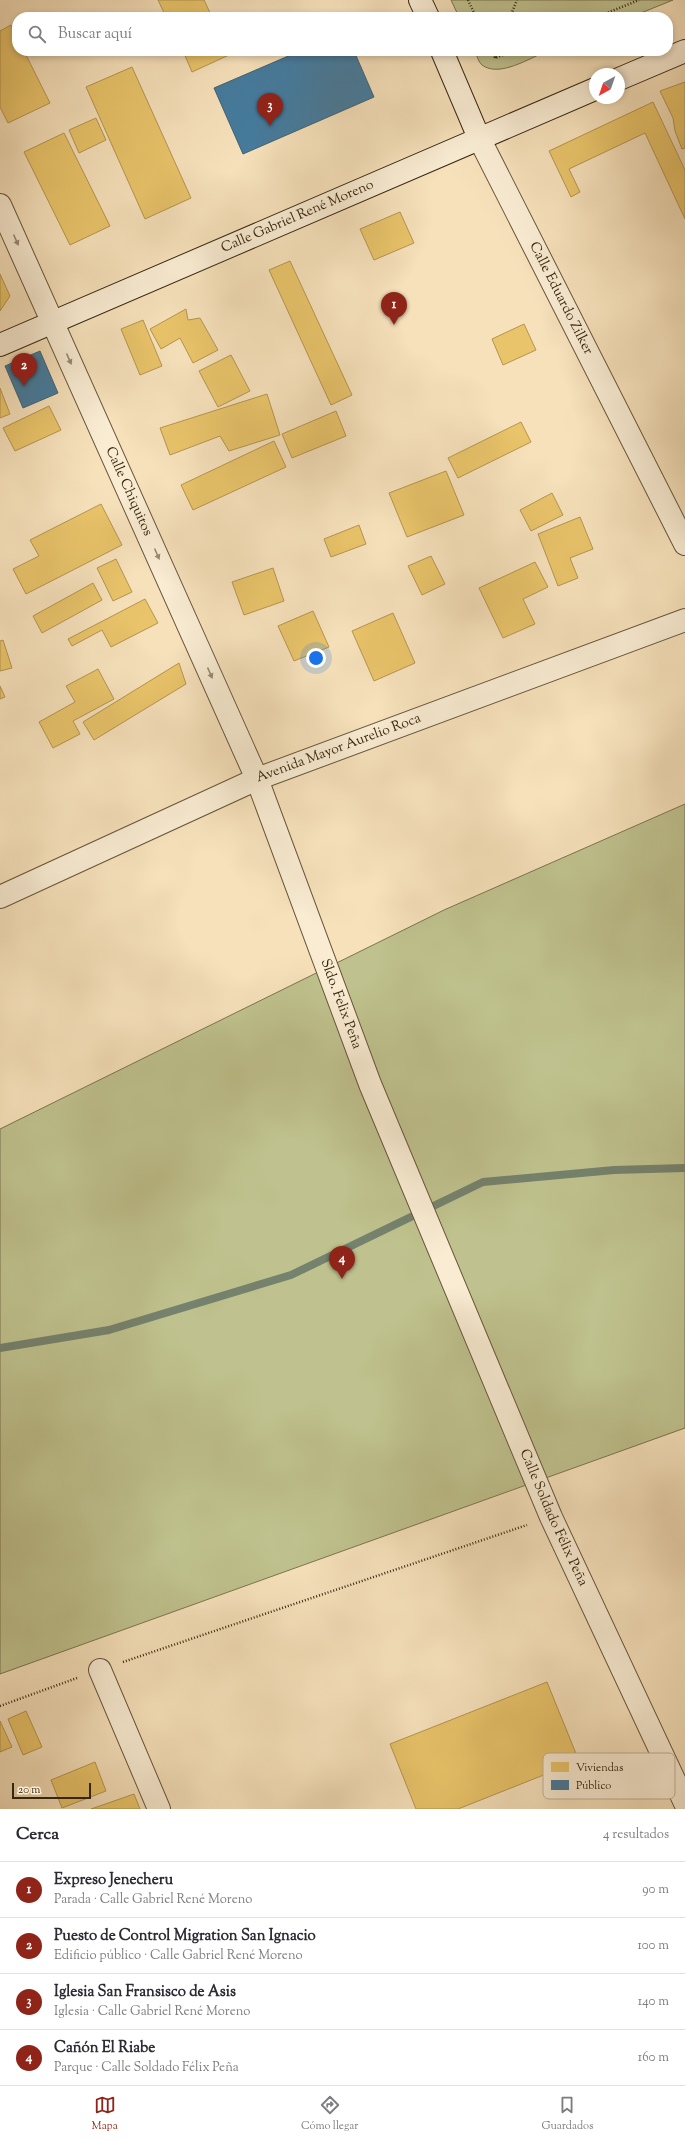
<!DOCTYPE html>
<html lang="es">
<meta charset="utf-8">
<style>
:root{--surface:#fff;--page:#f2f2f3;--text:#2b2b33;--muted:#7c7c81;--line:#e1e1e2;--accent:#8f2418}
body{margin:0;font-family:"Sorts Mill Goudy",serif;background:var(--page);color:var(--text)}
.compass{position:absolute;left:589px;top:68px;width:36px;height:36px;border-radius:50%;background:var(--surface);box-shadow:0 2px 6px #0003;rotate:220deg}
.scale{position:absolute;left:12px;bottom:10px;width:79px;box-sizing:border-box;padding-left:4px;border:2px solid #38270f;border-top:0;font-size:11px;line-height:14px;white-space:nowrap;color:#38270f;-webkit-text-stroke:3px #f9ecd3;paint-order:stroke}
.you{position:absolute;left:316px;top:658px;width:14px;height:14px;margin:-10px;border:3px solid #fff;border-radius:50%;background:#1a73e8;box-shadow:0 0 0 6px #1a73e833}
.badge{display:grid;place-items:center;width:26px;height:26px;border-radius:50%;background:var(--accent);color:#fff;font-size:13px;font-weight:700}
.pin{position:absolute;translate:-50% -33px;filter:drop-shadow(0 1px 2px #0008)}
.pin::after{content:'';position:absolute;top:21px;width:14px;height:12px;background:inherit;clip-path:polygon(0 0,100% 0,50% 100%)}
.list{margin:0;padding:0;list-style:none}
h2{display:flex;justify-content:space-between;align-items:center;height:52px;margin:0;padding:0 16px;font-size:17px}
h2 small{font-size:13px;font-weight:400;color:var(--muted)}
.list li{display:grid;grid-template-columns:26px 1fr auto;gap:12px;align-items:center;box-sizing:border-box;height:56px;padding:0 16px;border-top:1px solid var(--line)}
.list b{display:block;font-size:15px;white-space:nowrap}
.list p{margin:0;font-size:13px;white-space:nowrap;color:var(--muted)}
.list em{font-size:13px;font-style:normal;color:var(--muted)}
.icon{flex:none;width:22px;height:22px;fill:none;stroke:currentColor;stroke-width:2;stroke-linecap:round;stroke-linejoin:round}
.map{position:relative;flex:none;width:685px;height:1809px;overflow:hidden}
.search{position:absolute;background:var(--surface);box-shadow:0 2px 6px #0003;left:12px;right:12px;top:12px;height:44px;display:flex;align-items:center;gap:10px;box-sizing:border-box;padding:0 14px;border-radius:16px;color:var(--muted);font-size:15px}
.sheet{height:276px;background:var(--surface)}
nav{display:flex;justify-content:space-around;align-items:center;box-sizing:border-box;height:56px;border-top:1px solid var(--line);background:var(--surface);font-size:11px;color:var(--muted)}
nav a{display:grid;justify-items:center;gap:2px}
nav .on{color:var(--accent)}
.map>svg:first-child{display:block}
.green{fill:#bfc28e;stroke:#7c744e}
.homes{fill:#e9c46a;stroke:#b4954f}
.public{fill:#457b9d;stroke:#416272}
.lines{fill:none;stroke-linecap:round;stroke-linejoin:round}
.stream{stroke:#75826d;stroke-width:8}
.street-casing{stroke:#68563a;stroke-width:24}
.secondary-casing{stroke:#38270f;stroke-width:24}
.path{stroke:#38270f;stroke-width:2.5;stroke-dasharray:1 2;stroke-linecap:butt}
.street{stroke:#f9ecd3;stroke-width:22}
.secondary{stroke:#f9ecd3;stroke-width:22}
.oneway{fill:#988a71}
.labels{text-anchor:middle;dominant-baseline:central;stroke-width:4;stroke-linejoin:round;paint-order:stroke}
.street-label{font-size:14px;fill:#38270f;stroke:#f9ecd3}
.key{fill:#f9ecd3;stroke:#bfb198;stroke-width:1}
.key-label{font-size:11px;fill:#38270f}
</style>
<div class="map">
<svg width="685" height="1809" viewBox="0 0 685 1809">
<rect width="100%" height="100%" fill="#f6e1bb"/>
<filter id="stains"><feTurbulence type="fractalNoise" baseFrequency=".005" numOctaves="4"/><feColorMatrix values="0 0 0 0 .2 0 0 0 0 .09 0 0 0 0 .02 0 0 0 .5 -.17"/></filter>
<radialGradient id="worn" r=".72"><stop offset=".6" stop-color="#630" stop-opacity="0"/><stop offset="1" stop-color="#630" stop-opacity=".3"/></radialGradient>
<path class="green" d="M451,0h222l-42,17h-172z
M475,51h72c-17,7 -48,27 -65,14 -4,-3 -5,-10 -7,-14z
M685,804v624l-685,246v-545l444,-219z"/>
<path class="homes" d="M158,0h46l8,17h-46z
M11,25l6,12v14h7l26,52 -42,20 -8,-16v-76z
M183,51h44l2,4 -37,17z
M132,67l59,131 -46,21 -59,-132z
M685,82v66l-3,1 -7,-18 -2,-13 -13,-27z
M653,102l32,68v49l-40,-86 -76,36 11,23 -9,5 -22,-46z
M96,118l10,22 -27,13 -10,-23z
M64,133l46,93 -40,19 -46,-93z
M400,212l14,31 -40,17 -14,-31z
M290,261l62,134 -21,10 -62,-135z
M0,274l10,22 -10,15z
M186,309l2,11 12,-2 18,32 -25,13 -13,-25 -19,11 -11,-20z
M143,320l19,46 -22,9 -19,-46z
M524,324l12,26 -33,15 -11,-26z
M231,355l19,36 -32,16 -19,-36z
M0,388l10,26 -10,4z
M267,394l13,41 -51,16 -9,-15 -50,19 -10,-27z
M49,406l12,24 -46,21 -12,-23z
M336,411l10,25 -54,22 -10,-24z
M521,422l10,20 -73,36 -10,-20z
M274,441l12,26 -93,43 -12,-25z
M446,471l18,44 -57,22 -18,-44z
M552,493l11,22 -32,16 -11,-21z
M101,504l21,41 -96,49 -13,-25 26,-13 -9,-16z
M580,517l13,32 -23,9 8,20 -20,8 -20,-52z
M359,525l7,19 -35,13 -7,-18z
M431,556l14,28 -23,11 -14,-29z
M116,559l16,33 -19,9 -16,-33z
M535,562l13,25 -25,12 12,25 -32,14 -24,-50z
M273,568l11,33 -40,14 -12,-33z
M93,583l9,17 -60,33 -9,-17z
M145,599l13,24 -47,24 -9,-17 -30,16 -4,-7z
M313,611l16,36 -35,14 -16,-35z
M393,613l22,50 -41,18 -22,-50z
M3,640l9,28 -12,3v-30z
M179,663l7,21 -92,56 -11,-18z
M98,669l16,30 -41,22 7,13 -27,14 -14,-26 36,-20 -9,-16z
M0,686l5,11 -5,2z
M547,1682l32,79 -121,48h-42l-26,-65z
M26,1711l16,36 -19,8 -15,-36z
M0,1721l12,26 -12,5z
M95,1762l11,29 -44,17 -11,-28z
M134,1794l6,15h-49z"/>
<path class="public" d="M300,51h54l20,46 -131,57 -29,-66z
M40,351l18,42 -35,15 -18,-42z"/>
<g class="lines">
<path class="stream" d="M0,1348l109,-18 182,-55 192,-93 131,-12 71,-2"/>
<g class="street-casing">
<g id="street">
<path id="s1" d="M479,138l206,406"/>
<path id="s2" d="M0,205l257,574 113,305 181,433 134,286"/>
<path id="s3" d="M0,897l257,-118 428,-159"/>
<path d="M100,1670l59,139"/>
</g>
</g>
<g class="secondary-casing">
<g id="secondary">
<path d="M420,0l8,17"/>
<path d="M442,51l37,87"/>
<path d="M619,79l66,-28"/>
<path id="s4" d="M0,345l595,-256"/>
</g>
</g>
<path class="path" d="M468,0l8,17
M510,17l7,-17
M597,17l42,-17
M492,51l3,7 18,-7
M495,58l3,-7
M123,1662l404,-137
M0,1706l77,-28"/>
<use href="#street" class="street"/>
<use href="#secondary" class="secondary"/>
</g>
<defs><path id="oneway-solid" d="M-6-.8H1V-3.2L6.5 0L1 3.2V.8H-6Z"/></defs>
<g class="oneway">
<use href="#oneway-solid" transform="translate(16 240) rotate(66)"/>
<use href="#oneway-solid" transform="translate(69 359) rotate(66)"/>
<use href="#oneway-solid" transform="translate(157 554) rotate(66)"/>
<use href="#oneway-solid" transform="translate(210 673) rotate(66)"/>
</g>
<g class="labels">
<g class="street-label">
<text stroke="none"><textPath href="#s4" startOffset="324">Calle Gabriel René Moreno</textPath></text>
<text stroke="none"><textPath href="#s1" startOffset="180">Calle Eduardo Zilker</textPath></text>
<text stroke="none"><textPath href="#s2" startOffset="314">Calle Chiquitos</textPath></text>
<text stroke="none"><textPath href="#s3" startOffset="370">Avenida Mayor Aurelio Roca</textPath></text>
<text stroke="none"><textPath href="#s2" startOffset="869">Sldo. Felix Peña</textPath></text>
<text stroke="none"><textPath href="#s2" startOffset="1425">Calle Soldado Félix Peña</textPath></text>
</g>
</g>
<rect x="543" y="1753" width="132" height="46" rx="6" class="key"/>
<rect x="551" y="1762" width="18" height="10" fill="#e9c46a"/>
<rect x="551" y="1780" width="18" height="10" fill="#457b9d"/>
<g class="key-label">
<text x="576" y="1771">Viviendas</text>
<text x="576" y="1789">Público</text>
</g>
<rect width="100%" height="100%" filter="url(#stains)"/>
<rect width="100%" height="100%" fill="url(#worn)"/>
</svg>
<svg class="compass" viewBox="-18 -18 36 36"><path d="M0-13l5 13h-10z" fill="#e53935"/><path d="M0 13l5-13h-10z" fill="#7c7c81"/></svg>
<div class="scale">20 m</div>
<div class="you"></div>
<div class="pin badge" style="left:394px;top:325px">1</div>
<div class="pin badge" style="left:24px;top:386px">2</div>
<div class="pin badge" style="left:270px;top:126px">3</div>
<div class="pin badge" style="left:342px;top:1279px">4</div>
<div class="search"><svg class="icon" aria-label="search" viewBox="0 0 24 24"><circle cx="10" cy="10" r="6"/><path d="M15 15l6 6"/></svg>Buscar aquí</div>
</div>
<section class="sheet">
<h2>Cerca<small>4 resultados</small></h2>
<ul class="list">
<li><span class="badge">1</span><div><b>Expreso Jenecheru</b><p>Parada · Calle Gabriel René Moreno</p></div><em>90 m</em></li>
<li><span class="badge">2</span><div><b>Puesto de Control Migration San Ignacio</b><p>Edificio público · Calle Gabriel René Moreno</p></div><em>100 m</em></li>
<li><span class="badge">3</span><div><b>Iglesia San Fransisco de Asis</b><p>Iglesia · Calle Gabriel René Moreno</p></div><em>140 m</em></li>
<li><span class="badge">4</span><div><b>Cañón El Riabe</b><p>Parque · Calle Soldado Félix Peña</p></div><em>160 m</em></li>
</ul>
</section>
<nav>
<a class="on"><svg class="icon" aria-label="map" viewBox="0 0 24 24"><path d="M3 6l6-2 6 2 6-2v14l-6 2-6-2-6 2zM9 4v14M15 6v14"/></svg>Mapa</a>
<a><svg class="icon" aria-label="directions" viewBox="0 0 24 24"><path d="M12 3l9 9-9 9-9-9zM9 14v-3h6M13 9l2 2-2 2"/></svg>Cómo llegar</a>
<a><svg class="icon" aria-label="saved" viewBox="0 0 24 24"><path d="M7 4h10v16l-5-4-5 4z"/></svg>Guardados</a>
</nav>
